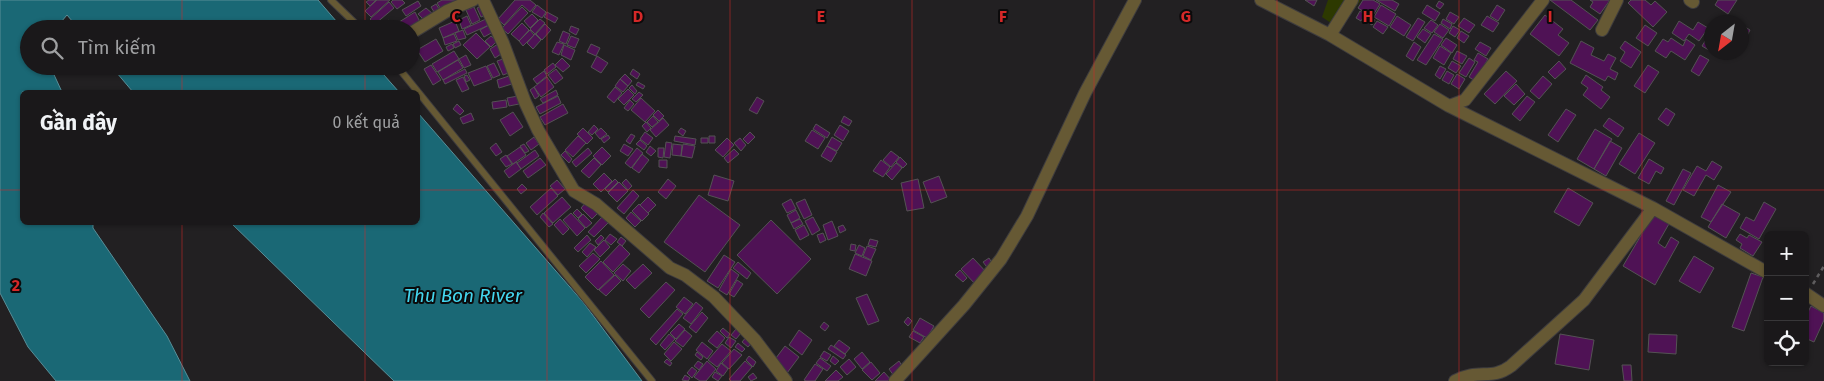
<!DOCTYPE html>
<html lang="vi">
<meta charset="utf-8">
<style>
:root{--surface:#1a181a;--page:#272527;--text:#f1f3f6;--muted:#9fa0a2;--line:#383739}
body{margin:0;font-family:"Fira Sans",sans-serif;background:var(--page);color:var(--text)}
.controls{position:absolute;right:15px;bottom:15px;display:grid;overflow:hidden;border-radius:8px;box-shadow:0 1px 4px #0004}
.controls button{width:45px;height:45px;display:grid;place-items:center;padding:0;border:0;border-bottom:1px solid var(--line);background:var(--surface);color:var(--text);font:25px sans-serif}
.compass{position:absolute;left:1704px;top:15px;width:45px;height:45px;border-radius:50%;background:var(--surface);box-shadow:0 1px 4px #0004;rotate:211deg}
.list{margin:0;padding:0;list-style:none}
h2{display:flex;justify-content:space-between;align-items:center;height:65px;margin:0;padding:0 20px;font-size:21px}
h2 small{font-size:16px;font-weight:400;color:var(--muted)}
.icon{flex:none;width:28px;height:28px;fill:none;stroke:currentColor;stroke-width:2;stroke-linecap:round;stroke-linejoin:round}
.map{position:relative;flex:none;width:1824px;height:381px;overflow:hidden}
.search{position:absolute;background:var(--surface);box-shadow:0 1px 4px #0004;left:20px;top:20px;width:400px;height:55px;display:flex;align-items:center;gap:12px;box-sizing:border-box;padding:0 18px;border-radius:28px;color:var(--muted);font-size:19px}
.panel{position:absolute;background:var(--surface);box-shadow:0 1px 4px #0004;left:20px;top:90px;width:400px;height:135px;border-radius:8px}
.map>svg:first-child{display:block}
.green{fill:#2d3900}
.water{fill:#1a6875;stroke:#588e98}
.building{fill:#4f1255;stroke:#545254}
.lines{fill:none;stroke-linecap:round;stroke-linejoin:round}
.lane-casing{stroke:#3e3c3e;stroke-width:8}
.street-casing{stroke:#3e3c3e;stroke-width:14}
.path{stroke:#5f5d5f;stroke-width:2.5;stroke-dasharray:4 4;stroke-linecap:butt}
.lane{stroke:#665934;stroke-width:6}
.street{stroke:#665934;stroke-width:12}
.grid{fill:none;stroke:#d62828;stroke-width:1;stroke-opacity:0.55}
.labels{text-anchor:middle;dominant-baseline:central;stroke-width:4;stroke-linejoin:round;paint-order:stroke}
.water-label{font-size:19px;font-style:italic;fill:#44d5ed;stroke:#0b0a0b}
.grid-label{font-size:16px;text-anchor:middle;font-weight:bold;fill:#d62828;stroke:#0b0a0b;stroke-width:4;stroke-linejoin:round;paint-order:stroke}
</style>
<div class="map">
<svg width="1824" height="381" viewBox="0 0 1824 381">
<rect width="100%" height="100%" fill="#222022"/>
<path class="green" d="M1328,0h33l-21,29 -18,-12z"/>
<path class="water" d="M0,0h318l25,29h-264l-12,-14 -12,14h-26v37h21l12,26h-40v130l71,1v5l74,108 23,45h-134l-28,-34 -28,-54z
M111,66h265l23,26h-266z
M418,113l165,189 59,79h-248l-163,-158 187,-1z"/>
<path class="building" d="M369,0h7l-6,6 -4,-4z
M377,0h13l-19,17 -6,-6z
M393,0h9l3,3 -8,6 -6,-7z
M442,0h17l-17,11 -5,-8z
M515,0h15l6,5 -6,7 -8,-7 -18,20 -6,-6z
M1305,0h12l-3,6z
M1363,0h10l7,4 -8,13 -14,-9z
M1376,0h16l7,4 -4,7z
M1550,0h21l27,20 -8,10z
M1590,0h20l-10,14 -10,-7 3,-5z
M1631,0h14l6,5 4,-4 12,11 -14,15 -25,-24z
M1718,0h19l-9,14 -13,-9z
M418,1l3,5 -15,10 -4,-6z
M1439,1l5,3 -4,5 -4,-3z
M389,2l5,6 -19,16 -5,-5z
M436,4l5,8 -5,3 -5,-8z
M484,5l4,9 -7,3 -4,-9z
M537,5l9,7 -4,6 -10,-6z
M1381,5l15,9 -7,12 -15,-9z
M1427,5l13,8 -5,8 -13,-8z
M1497,5l8,5 -7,11 -8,-5z
M474,7l6,13 -8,4 -6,-14z
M522,7l6,6 -20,21 -6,-6z
M426,8l7,6 -9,6 -6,-6z
M1360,11l5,3 -4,7 -5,-3z
M415,12l5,10 -12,7h-9l-3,-5z
M547,12l11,6 -3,5 -11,-6z
M1450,12l9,5 -5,7 -8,-5z
M532,14l6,6 -8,8 -6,-7z
M1368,15l7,5 -3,5 -8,-5z
M1545,15l18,14 -5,6 11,8 -10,13 -29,-22z
M467,16l4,9 -9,4 -3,-9z
M1397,16l14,9 -7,11 -14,-9z
M1487,16l12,7 -6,9 -12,-7z
M488,18l3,6 -24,11 -3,-6z
M1418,18l7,4 -12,19 -7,-4z
M1464,18l11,7 -6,8 -11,-7z
M540,19l5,4 -10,11 -5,-5z
M1443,19l9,5 -2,5 -9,-6z
M389,20l2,5 -11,4 -1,-2z
M1431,20l7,5 -6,8 -8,-5z
M455,21l4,10 -16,7 -4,-10z
M1377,21l11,6 -5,7 -10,-7z
M1679,21l14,9 5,-8 10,6 -9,13 -10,-7 -5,7 -12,-8z
M522,23l7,7 -10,11 -8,-7z
M545,24l6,6 -9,10 -6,-6z
M1440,24l9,6 -6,8 -9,-6z
M489,25l4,7 -9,5 -4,-7z
M1645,25l12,8 -9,13 -12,-8z
M1742,25l8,5 -5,10 -3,-2z
M571,26l8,3 -3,6 -7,-4z
M1453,26l7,4 -5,7 -6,-4z
M1423,29l8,5 -6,9 -8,-6z
M463,30l3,8 -8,2 -3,-7z
M530,30l4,5 -11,11 -4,-5z
M563,31l7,3 -4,10 -7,-3z
M1461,31l8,5 -5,7 -7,-5z
M476,33l14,14 -13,12 -14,-14z
M454,34l3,7 -12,4 -2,-7z
M535,34l6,6 -8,9 -6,-6z
M1434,34l9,5 -17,26 -9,-5z
M491,36l6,5 -6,6 -6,-6z
M571,36l8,3 -4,9 -8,-3z
M1446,38l11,7 -5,8 -11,-8z
M1671,38l12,8 3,-7 9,6 -10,15 -14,-9 -5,7 -11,-7 8,-12 5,3z
M1707,38l5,3v11l-10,-6z
M436,39l7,12 -18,11 -8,-12z
M459,41l2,4 -6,3 -2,-4z
M1581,41l13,7 -3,7 13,6 4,-7 8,4 -6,11 8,4 -3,7 -7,-4 -3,5 -35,-18z
M1625,41l16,11 -10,16 -11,-7 5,-9 -5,-4z
M557,42l7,2 -5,11 -7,-3z
M1414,42l7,5 -8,14 -7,-5z
M1480,42l11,6 -5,8 -11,-7z
M452,44l2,4 -6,3 -2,-4z
M498,44l6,8 -9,6 -5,-9z
M591,44l9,4 -4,8 -9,-4z
M413,45l4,7 -6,3v-8z
M564,45l11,5 -4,10 -10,-5z
M1440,46l11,7 -7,12 -11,-7z
M454,51l5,8 -22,13 -5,-8z
M1457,51l10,5 -5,8 -9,-5z
M1478,53l10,6 -13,22 -6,-4 9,-15 -4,-2z
M466,55l5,10 -7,3 -5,-9z
M1700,55l9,5 -10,16 -8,-5z
M597,56l11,7 -7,10 -10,-6z
M506,58l5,14 -8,3 -6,-14z
M562,58l8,8 -7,6 -8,-7z
M1469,58l6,4 -9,15 -7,-4z
M458,60l5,8 -20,12 -5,-8z
M1452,61l9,5 -5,7 -8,-5z
M1559,61l7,8 -11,10 -7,-7z
M494,63l6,12 -7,3 -6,-12z
M553,63l3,4 -9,7 -3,-4z
M431,65l10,15 -8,5 -9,-16z
M1648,65l11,7 -14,21 -11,-7z
M486,66l6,13 -18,7 -6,-13z
M1440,66l6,3 -6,10 -5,-4z
M465,69l2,4 -22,11 -2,-4z
M556,69l7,9 -8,6 -7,-9z
M633,69l7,5 -3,5 -7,-5z
M544,71l3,5 -10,8 -4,-5z
M1447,71l7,4 -5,9 -7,-4z
M1506,71l11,10 -22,23 -11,-10z
M625,74l7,7 -4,5 -8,-7z
M1457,74l8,5 -6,10 -8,-5z
M467,75l3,5 -4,2 -2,-6z
M512,75l3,8 -16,5 -2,-8z
M1586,75l17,12 -2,3 9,7 -9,12 -18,-14 5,-7 -7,-5z
M1543,76l9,8 -13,15 -9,-8z
M463,77l6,12 -7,3 -6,-12z
M547,77l7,10 -13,10 -7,-10z
M620,79l8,7 -5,6 -8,-6z
M638,82l7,4 -2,3 -7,-4z
M1516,84l9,10 -11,11 -10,-9z
M632,85l5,6 -2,3 -6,-6z
M534,87l5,9 -4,3 -5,-9z
M615,87l7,6 -8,10 -7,-6z
M628,89l6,6 -10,10 -6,-6z
M556,90l2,5 -15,8 -3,-4z
M639,92l4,3 -7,7 -4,-3z
M518,96l1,8 -10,2 -2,-8z
M558,96l3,7 -21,11 -4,-7z
M1527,96l8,6 -15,19 -8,-7z
M757,97l7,4 -7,13 -8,-4z
M641,98l14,13 -10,11 -14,-12z
M506,100l1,7 -14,2 -1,-7z
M630,100l4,4 -6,7 -4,-3z
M457,104l7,7 -4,4 -7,-6z
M563,104l5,9 -23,12 -5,-8z
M1666,108l9,6 -7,12 -10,-7z
M1566,109l10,6 -18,27 -10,-7z
M658,110l6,6 -5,5 -6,-6z
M513,112l10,15 -13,9 -10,-16z
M471,113l3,7 -11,4 -3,-6z
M653,116l5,6 -6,5 -5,-5z
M844,116l8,5 -3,5 -8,-4z
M663,118l6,7 -13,12 -6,-7z
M1609,118l15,10 -6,9 -15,-11z
M646,122l5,6 -4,4 -5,-6z
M816,124l14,9 -3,5 -14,-9z
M594,125l4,4 -6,6 -4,-3z
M840,125l9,6 -6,10 -9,-6z
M583,128l10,10 -6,6 -10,-10z
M601,128l6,6 -7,5 -5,-6z
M681,128l5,3 -3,5 -5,-4z
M1595,129l17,10 -18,30 -17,-10z
M812,130l13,8 -7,11 -13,-8z
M645,132l8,6 -5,7 -8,-6z
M750,132l5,5 -7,7 -5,-5z
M1639,133l16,10 -20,31 -16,-10z
M631,134l4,2 -5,8 -4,-3z
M608,135l2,3 -6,5 -3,-4z
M578,136l8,7 -13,14 -8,-7z
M675,136l21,3 -1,6 -21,-4z
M709,136h6v7h-6z
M534,137l5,7 -8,6 -5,-7z
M832,137l10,6 -5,8 -10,-5z
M701,138h7v5h-7z
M727,138l7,7 -11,12 -8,-7z
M740,138l6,7 -5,6 -7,-8z
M640,140l7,6 -3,4 -8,-6z
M1610,141l12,7 -16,28 -12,-7z
M666,142l6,1 -2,15 -6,-1z
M496,143l6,9 -6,4 -6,-8z
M524,144l5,7 -4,2 -5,-7z
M624,144l9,5 -5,7 -8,-5z
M673,144l9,1 -1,11 -9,-1z
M683,144l12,2 -3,12 -11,-2z
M650,146l6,5 -5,5 -5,-4z
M827,146l10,6 -6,10 -10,-6z
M520,147l6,8 -13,9 -6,-8z
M602,147l9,9 -9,9 -9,-9z
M588,148l4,5 -16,14 -4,-5z
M637,148l6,5 -12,15 -6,-5z
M658,148h6l-1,10 -5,-1z
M734,149l5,5 -11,9 -4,-5z
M535,150l4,6 -18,13 -4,-6z
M565,151l7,8 -3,4 -8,-8z
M891,151l8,6 -8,10 -8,-7z
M642,154l7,6 -10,13 -7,-5z
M506,155l6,9 -6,3 -6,-8z
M900,157l7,7 -4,4 -7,-6z
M540,158l6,7 -18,13 -5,-7z
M594,158l7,7 -12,13 -8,-7z
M1649,159l15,9 -3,6 -5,-3 -7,13 -11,-6z
M659,160h8v8l-8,-1z
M881,160l9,7 -7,10 -10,-6z
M1712,161l10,6 -8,13 -8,-5 -12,21 -11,-6 14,-24 9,5z
M516,162l5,7 -12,9 -5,-7z
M896,163l6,5 -10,12 -6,-6z
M1683,169l8,4 -17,32 -8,-4z
M604,173l8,8 -11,11 -8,-8z
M714,175l20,6 -6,20 -20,-6z
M939,176l8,21 -16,6 -8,-21z
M615,179l3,3 -10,10 -3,-3z
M626,179l6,7 -4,4 -6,-7z
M668,179l8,7 -10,13 -8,-7z
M918,179l6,29 -17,3 -6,-28z
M557,180l8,9 -7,6 -8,-9z
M619,182l9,9 -11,11 -9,-9z
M522,184l5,5 -6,5 -4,-5z
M1718,185l13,7 -20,30 -10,-5z
M551,188l7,8 -21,19 -7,-8z
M1568,188l25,15 -14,23 -25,-14z
M633,190l6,6 -15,18 -7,-6z
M699,195l41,30 -35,47 -41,-30z
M562,197l9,10 -18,16 -9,-10z
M648,197l8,8 -8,8 -8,-8z
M791,199l5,10 -9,4 -5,-9z
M805,199l7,16 -8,4 -8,-16z
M587,201l12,11 -7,7 -11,-11z
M1764,202l12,7 -17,30 -19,-11 6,-11 8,4z
M639,204l10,10 -7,7 -10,-10z
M1722,204l18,10 -14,24 -18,-11z
M577,209l5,5 -4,4 -5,-5z
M796,210l4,8 -9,5 -4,-8z
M631,212l10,9 -6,6 -9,-9z
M543,213l10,11 -4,3 -9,-10z
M571,213l14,15 -8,8 -14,-16z
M1654,213l16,9 -12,21 7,5 6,-11 8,5 -24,43 -32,-19z
M583,214l9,9 -6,5 -8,-9z
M602,217l6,6 -14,14 -6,-5z
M813,217l7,13 -8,5 -7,-14z
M560,219l9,10 -6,6 -9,-10z
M800,219l3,5 -9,5 -3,-6z
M771,220l40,39 -34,35 -40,-39z
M832,221l6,15 -10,4 -5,-15z
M804,225l5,10 -9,5 -5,-10z
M843,225l3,5 -6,3 -2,-6z
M823,233l3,7 -6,3 -3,-8z
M610,234l7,5 -6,6 -6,-5z
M1740,234l7,4 2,-3 13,7 -9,14 -13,-8 2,-4 -6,-4z
M587,235l4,5 -13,12 -4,-4z
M601,235l3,3 -6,7 -3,-4z
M621,237l5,4 -4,5 -5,-4z
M870,239l8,2 -2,6 -8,-2z
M604,240l6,7 -10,10 -6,-7z
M590,243l6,4 -9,10 -5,-5z
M620,244l10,10 -17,18 -10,-10z
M851,244l5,1 -1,6 -5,-1z
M859,245l6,3 -3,8 -7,-3z
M867,246l9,3 -5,11 -8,-4z
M593,253l7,6 -14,14 -7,-7z
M855,254l17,7 -6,15 -17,-7z
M724,255l11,7 -17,26 -11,-7z
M1694,256l20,12 -14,25 -21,-12z
M973,258l15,16 -12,11 -15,-16z
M989,258l5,8 -5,4 -6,-8z
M601,261l13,14 -16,15 -13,-13z
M738,262l13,11 -4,6 -14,-11z
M623,264l8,7 -8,10 -9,-8z
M643,264l9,9 -17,16 -9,-9z
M731,269l8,6 -12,20 -8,-5z
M960,270l7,8 -4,4 -8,-7z
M1751,273l12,4 -19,54 -12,-4z
M615,275l6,6 -15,15 -7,-6z
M737,280l6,4 -9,13 -5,-3z
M666,282l9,8 -26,28 -9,-9z
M867,294l12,27 -11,4 -12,-27z
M684,297l9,7 -8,10 -9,-7z
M696,302l7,6 -12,16 -8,-6z
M1811,306l13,7v7l-10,22 -9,-4v-20z
M677,309l6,5 -27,31 -6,-6z
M702,312l6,6 -12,15 -7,-6z
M908,317l4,4 -4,5 -4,-4z
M920,318l14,8 -7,12 -14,-8z
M824,322l5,4 -4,5 -5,-4z
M679,324l6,5 -9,10 -6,-6z
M723,328l7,6 -3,4 -7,-7z
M736,329l5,4 -5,6 -5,-4z
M685,330l7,6 -9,11 -8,-6z
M799,330l13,10 -10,15 -13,-10z
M717,331l8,7 -8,10 -9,-7z
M913,331l11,6 -4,6 -11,-6z
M669,334l6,5 -10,11 -5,-5z
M1560,334l34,6 -5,30 -34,-6z
M1649,334l28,1 -1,19 -28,-2z
M747,336l6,5 -5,6 -6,-5z
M729,337l7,4 -5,7 -6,-5z
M839,340l11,8 -5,6 -11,-8z
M674,342l8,7 -11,12 -7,-7z
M702,342l11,9 -6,8 -11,-9z
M738,343l7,6 -3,3 -7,-5z
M722,344l9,7 -14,16 -9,-7z
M831,345l15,10 -3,4 -15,-10z
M785,346l14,11 -12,16 -14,-11z
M734,349l8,6 -13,14 -7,-6z
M824,351l7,4 -4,6 -7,-4z
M697,352l6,5 -2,3 -6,-5z
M862,352l8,10 -8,7 -8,-10z
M749,356l7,6 -3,5 -7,-7z
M833,356l6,5 -4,4 -5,-4z
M820,358l11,8 -4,5 -11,-8z
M667,359l5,4 -2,3 -6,-4z
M849,359l7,8 -9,8 -7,-8z
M698,361l5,3 -4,6 -5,-4z
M707,361l9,8 -10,12h-6l-6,-4z
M745,361l7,6 -12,14h-9l-2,-2z
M899,361l5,8 -10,7 -5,-7z
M871,362l9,11 -8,7 -10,-10z
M721,363l7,6 -5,7 -7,-5z
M815,364l8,5 -8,12h-9l-2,-1z
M1622,365h9l1,16h-8z
M692,367l5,4 -5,7 -5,-5z
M836,370l7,7 -5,4h-13z
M715,372l7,4 -4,5 -6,-4z
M884,372l8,9h-17z
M753,373l4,5 -6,3 -3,-4z
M685,375l5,3 -2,3 -6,-1z"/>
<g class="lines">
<g class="lane-casing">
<path id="lane" d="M331,0l30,29
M397,66l255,315"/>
</g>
<g class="street-casing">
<path id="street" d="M483,0l20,43 22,59 13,28 36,61 22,13 74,64 15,7 29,22 41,43 31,41
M1261,0l69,35 119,71 204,102 115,65
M1690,0l3,2
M1602,30l15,-30
M411,33l36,-22 26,-11
M1330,35l22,-35
M1449,106l16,-6 78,-100
M1805,293l19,13
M895,381l69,-76 37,-46 26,-43 58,-123 50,-93
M1455,381c24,-13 36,0 56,-15l73,-66 69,-92"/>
</g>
<path class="path" d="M1813,284l11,-18"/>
<use href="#lane" class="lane"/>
<use href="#street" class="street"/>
</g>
<path class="grid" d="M182,0v29M365,0v29M547,0v381M730,0v381M912,0v381M1094,0v381M1277,0v381M1459,0v381M1642,0v381M182,66v26M365,66v26M0,190h22M418,190h1406M182,222v159M365,222v159"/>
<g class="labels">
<g class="water-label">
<text x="463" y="295">Thu Bon River</text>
</g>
</g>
<g class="grid-label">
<text x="456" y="22">C</text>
<text x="638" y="22">D</text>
<text x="821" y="22">E</text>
<text x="1003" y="22">F</text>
<text x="1186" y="22">G</text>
<text x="1368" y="22">H</text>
<text x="1550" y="22">I</text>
<text x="16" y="291">2</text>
</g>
</svg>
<div class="controls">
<button>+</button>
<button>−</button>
<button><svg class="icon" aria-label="locate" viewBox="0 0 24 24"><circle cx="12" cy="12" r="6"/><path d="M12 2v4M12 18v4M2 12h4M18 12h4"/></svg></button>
</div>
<svg class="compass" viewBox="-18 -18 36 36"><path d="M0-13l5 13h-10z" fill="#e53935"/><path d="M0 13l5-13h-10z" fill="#9fa0a2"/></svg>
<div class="search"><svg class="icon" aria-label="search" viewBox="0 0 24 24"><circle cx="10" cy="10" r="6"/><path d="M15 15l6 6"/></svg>Tìm kiếm</div>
<section class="panel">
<h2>Gần đây<small>0 kết quả</small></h2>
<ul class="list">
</ul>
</section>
</div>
